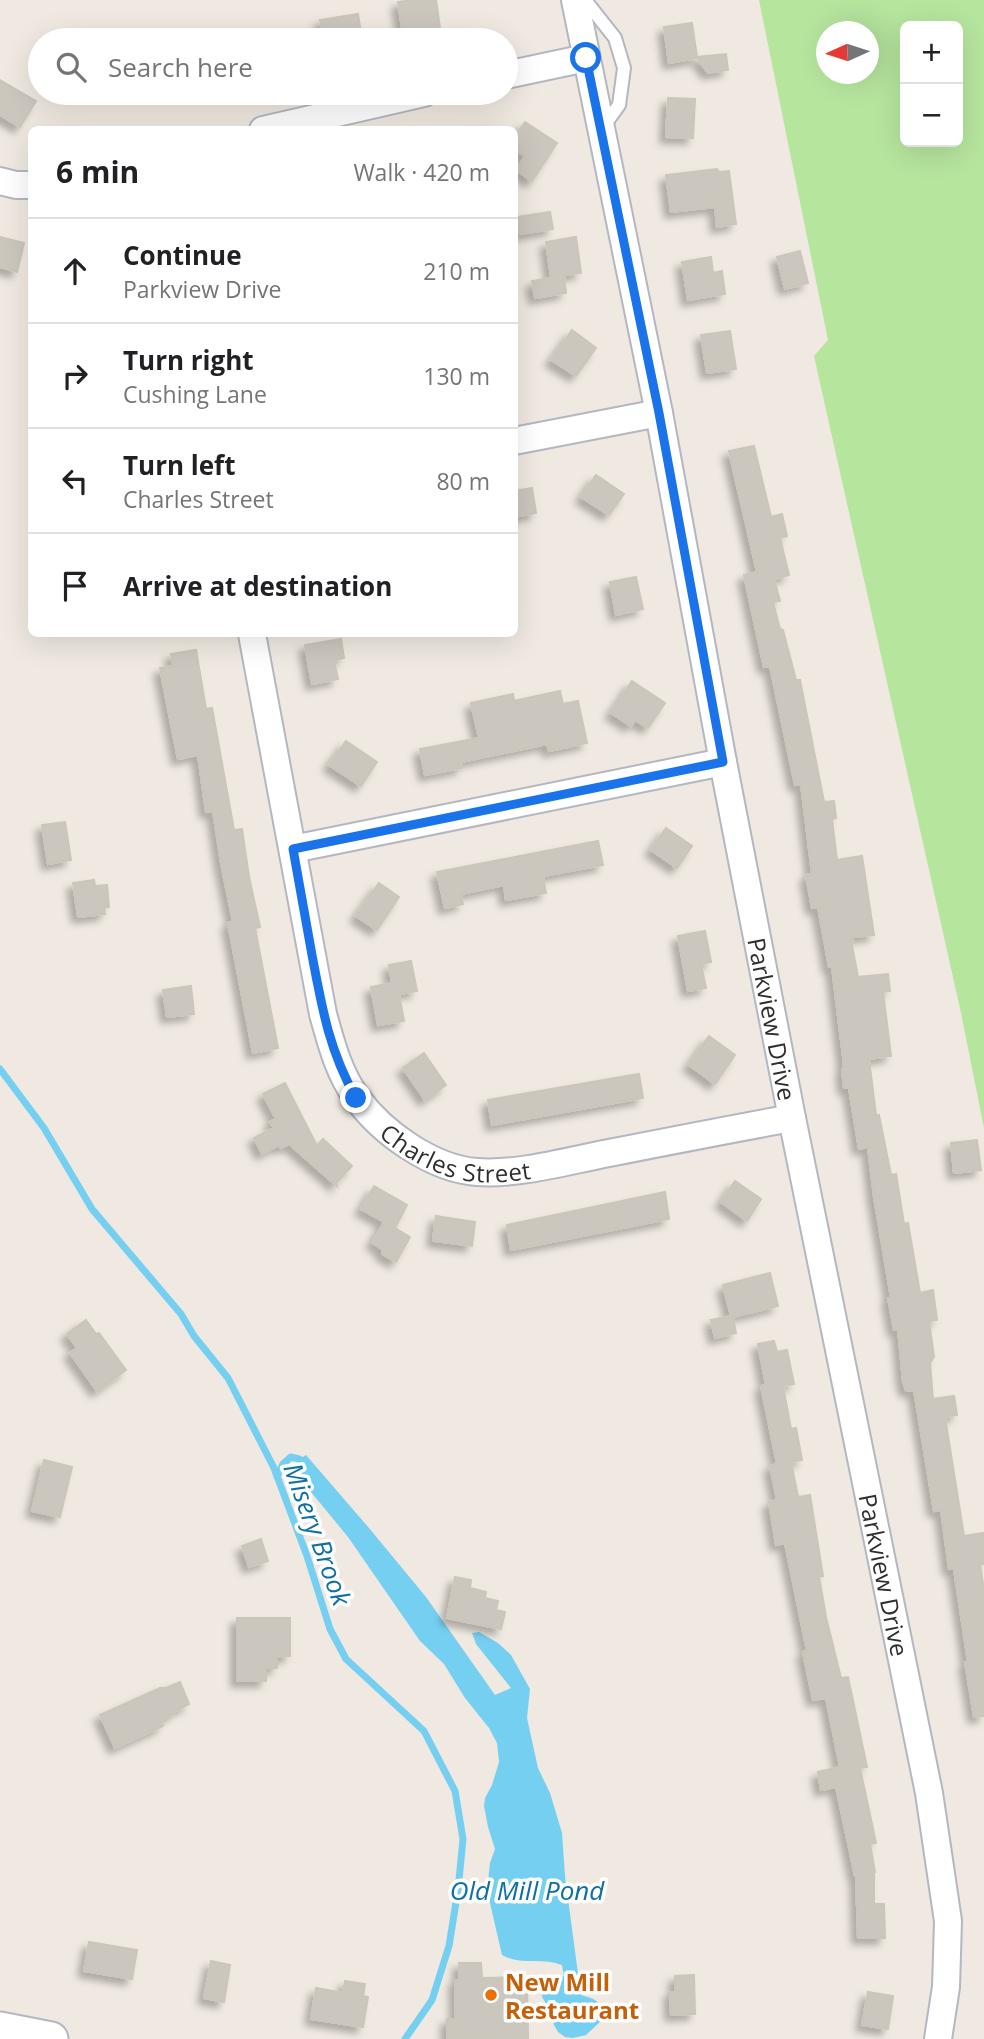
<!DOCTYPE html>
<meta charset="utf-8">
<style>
:root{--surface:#fff;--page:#f2f2f2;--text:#202124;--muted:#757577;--line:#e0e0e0}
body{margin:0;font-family:"Open Sans",sans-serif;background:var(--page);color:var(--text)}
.controls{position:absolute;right:21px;top:21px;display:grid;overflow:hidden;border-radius:10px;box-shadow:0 7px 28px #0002}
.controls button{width:63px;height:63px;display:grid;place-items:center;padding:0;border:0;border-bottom:2px solid var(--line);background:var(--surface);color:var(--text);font:35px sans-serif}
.compass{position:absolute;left:816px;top:21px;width:63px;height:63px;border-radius:50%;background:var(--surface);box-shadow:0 7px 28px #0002;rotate:267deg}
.stop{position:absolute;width:21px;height:21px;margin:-16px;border:5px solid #1a73e8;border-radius:50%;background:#fff}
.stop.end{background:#1a73e8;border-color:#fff;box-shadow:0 2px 7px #0008}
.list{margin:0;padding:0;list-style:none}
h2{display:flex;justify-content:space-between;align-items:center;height:91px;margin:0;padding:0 28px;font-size:30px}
h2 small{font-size:23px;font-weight:400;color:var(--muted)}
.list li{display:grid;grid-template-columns:46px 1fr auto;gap:21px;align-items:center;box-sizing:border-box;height:105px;padding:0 28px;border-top:2px solid var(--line)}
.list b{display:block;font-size:26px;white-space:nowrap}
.list p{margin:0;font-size:23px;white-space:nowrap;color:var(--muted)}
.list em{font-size:23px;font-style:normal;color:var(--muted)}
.icon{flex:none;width:38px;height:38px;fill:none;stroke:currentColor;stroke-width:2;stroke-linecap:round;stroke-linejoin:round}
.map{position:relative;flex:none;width:984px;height:2039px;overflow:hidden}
.search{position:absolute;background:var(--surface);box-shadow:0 7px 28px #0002;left:28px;top:28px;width:490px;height:77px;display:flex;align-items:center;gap:18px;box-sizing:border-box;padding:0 24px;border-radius:38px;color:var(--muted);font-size:26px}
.panel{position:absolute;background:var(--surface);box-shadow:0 7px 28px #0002;left:28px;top:126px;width:490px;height:511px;border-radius:10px}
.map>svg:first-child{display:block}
.green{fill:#b6e59e;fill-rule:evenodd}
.water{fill:#75cff0}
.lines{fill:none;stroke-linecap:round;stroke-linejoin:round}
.stream{stroke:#75cff0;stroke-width:7}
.building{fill:#cbc7bf;stroke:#cbc5ba;stroke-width:2;filter:url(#shadow)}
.service-casing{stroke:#b4b7c1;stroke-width:16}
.minor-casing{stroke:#b4b7c1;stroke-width:30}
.tertiary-casing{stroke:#b4b7c1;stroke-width:37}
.service{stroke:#fff;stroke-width:12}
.minor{stroke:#fff;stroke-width:26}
.tertiary{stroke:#fff;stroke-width:33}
.route{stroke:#1a73e8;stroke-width:9}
.food-dot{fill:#e8710a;stroke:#fff;stroke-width:2.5}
.labels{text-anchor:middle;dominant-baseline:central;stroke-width:7;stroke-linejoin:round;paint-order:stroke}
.street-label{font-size:24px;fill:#2e2e2e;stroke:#fff}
.food-label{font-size:24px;font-weight:bold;fill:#c56008;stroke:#fff;text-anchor:start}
.water-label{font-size:26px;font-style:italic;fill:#0d6fa3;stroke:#fff}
</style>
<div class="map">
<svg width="984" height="2039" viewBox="0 0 984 2039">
<defs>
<filter id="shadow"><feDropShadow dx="-6" dy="6" stdDeviation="3.5" flood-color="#0004"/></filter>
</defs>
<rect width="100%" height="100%" fill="#efe9e1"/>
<path class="green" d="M759,0h225v1128l-23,-115 -147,-657 14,-16zM905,26h53v116h-53zM827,32h42v42h-42z"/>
<path class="water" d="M306,1455l63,73 57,69 69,98 16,-7 -35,-44 -4,-11 7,-1 19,11 13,12 19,34 -3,29 11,50 12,25 12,40 3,43 14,105 -2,7 4,7c12,3 19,6 24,17l-2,7 -17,16 -13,3 -8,-1 -7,-5 -4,-7 -4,-15 -8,-13 -1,-19 23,-2 -2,-11c-20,-8 -40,1 -60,-10l-15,-65 3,-27 5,-14 -7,-22 -4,-21 1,-8 7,-13 7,-23 -2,-19 -8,-15 -24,-30 -21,-34 -24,-23 -72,-104 -46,-56 -3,-22z"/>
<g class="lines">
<path class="stream" d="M0,1069l44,59 48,81 89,105 13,22 34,42 46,90 33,88 23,73 16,30 78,72 31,60 8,48 -5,51 -9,56 -17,54 -27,39
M277,1477l6,-13 8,-7 8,2"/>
</g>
<path class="building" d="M412,0h24l4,28 -37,6 -5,-32z
M358,14l4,26h-38l-4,-20z
M692,23l5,34 29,-3 2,16 -20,3 -11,-15 -28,5 -5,-36z
M0,80l36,21 -16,26 -20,-12z
M668,98l27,1 -2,39 -27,-1z
M525,122l32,21 -25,38 -16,-11 9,-14 -11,-6v-12z
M717,169l2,3 10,-1 7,53 -19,3 -2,-20 -44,5 -5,-37z
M550,212l3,17 -33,5 -3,-17z
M0,237l24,6 -7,29 -17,-5z
M576,237l5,36 -30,4 -5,-35z
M800,251l8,32 -23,6 -8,-32z
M711,257l2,16 9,-2 3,23 -37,6 -6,-38z
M564,276l2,17 -31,5 -3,-17z
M572,330l24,18 -20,28 -25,-16z
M730,331l6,38 -29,4 -6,-38z
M754,446l17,71 11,-3 5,22 -7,2 9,37 -15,4 6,22 -7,1 7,27 3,1 13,50h4l24,122 10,-1 2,17 -4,1 5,41 25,-4 12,79 -22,2 1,3h-2l7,37 30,-3 2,17 -7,1 8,64 -22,3 7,56h3l12,60 5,-1 8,50 4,-1 12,70 13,-3 4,30 -8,1 5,36 -4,6 3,36 21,-3 3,19 -12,2 19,119 20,-3v31h-4l4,26v126l-10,1 -9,-55h3l-14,-93h-5l-8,-59 -7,1 -20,-121 -8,1 -3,-10 -5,-52 -4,1 -6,-32h3l-17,-101 -6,-50 -9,2 -10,-61h-5l-2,-19 2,-1 -1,-11 -11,-90h-3l-11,-60 -6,1 -6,-33 6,-1 -11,-90 -6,1 -25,-119 -6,1 -20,-92 13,-3 -28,-121z
M596,475l28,19 -15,21 -28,-18z
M532,488l4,25 -22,4v-26z
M636,577l7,32 -27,6 -6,-33z
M341,639l3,19 -10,2 4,19 -26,5 -7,-39z
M196,650l10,59 6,-1 22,122 8,-1 7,48 11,50 -5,1 23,120 -25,5 -25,-130 5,-1 -12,-59 -8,-52 -7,1 -8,-57 -20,4 -18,-91 13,-2 -2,-12z
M632,681l33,22 -17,25 -13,-8 -4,6 -20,-13z
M560,691l3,13 15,-3 9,42 -38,8 -2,-7 -86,18 1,6 -37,7 -5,-26 59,-11 -8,-35 42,-9 1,7z
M346,741l31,21 -16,24 -32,-21z
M65,822l6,38 -23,4 -6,-39z
M666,828l26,18 -15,22 -26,-18z
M598,841l5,24 -60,11 3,17 -40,7 -2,-15 -43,9 2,10 -18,4 -8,-36z
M94,880l1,6 12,-1 2,22 -5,1 1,6 -27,3 -5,-34z
M379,883l20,14 -22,33 -21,-14z
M705,931l6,31 -10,2 5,24 -18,3 -10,-55z
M411,961l6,30 -18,3 5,27 -26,4 -7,-38 21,-4 -3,-18z
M191,986l3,28 -27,3 -4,-27z
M709,1036l26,19 -20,29 -26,-19z
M424,1053l22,32 -21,15 -22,-32z
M639,1074l4,24 -151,27 -4,-25z
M285,1083l32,63 6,-7 29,27 -16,17 1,3 -48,-42 -8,4 -2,-3 -17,9 -8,-16 20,-10 -4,-6 6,-3 -13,-25z
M977,1140l4,30 -27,3 -3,-30z
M735,1181l26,18 -14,22 -26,-19z
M374,1186l33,19 -12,23 15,9 -14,25 -14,-8v-5l-10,-6 12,-21 -23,-13z
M665,1192l4,27 -158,31 -4,-25z
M436,1216l39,6 -3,24 -39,-5z
M770,1273l8,33 -45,11 3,16 -21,5 -4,-18 20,-4 -8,-31z
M86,1320l10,14 3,-1 27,37 -29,21 -27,-38 7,-5 -10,-14z
M774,1341l3,11 10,-2 7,34 -11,2 8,43 5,-1 6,32 -11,2 7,35 12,-2 13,81 -4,1 7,40 15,61 7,-1 19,90 -7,1 16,75 -6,1 5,28h-1v32h10l1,34h-27l-2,-62h-1l-19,-89 -15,3 -3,-18 22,-5 -14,-69 -13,2 -10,-48 4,-1 -22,-108 -9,2 -7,-43 8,-2 -7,-34 7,-2 -16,-78 5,-1 -8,-41z
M44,1460l28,7 -12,50 -28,-6z
M261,1539l7,22 -19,6 -7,-21z
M455,1577l16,3 -1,8 16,4 -1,6 13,3 -2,9 9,2 -4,17 -54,-11z
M237,1618h53v38l-13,1v11h-11v13h-29z
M180,1682l9,22 -14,7 -2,3 -12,6 2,6 -48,22 -15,-33 60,-27h6z
M89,1942l48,8 -5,29 -48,-8z
M211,1961l19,4 -6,37 -20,-4z
M459,1963h22l1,15 45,-1 1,62h-81v-20h9l-1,-39h4z
M694,1975l1,39 -24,1 -1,-23h5v-16z
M345,1981l20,3 -2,12 5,1 -5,30 -52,-8 5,-31 27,5z
M868,1992l25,4 -5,33 -26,-4z"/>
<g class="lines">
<g class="service-casing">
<path id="service" d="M585,0l30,38 9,30 -5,37 -16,22"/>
</g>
<g class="minor-casing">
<g id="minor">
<path id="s1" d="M575,0l84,413 64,349 69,356 137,675 19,128 -2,66 -8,52"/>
<path d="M506,75l80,-17"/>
<path d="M263,130l161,-37"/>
<path d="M0,181l16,4h16"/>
<path d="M514,441l145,-28"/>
<path id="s2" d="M252,634l71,380c8,29 16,60 34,84 25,35 76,71 120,74 42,3 90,-11 132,-19 61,-12 122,-24 183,-35"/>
<path d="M293,849l430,-87"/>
</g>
</g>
<g class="tertiary-casing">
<path id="tertiary" d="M0,2029l51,10"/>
</g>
<use href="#service" class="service"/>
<use href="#minor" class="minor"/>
<use href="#tertiary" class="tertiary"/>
</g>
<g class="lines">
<path class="route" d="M356,1098c-27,-48 -34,-90 -44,-143 -6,-35 -13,-71 -19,-106l430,-87 -64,-349 -73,-355"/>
</g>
<circle class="food-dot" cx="491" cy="1995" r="7"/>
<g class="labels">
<g class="street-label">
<text stroke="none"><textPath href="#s1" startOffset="1038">Parkview Drive</textPath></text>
<text stroke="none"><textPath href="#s2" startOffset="597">Charles Street</textPath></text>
<text stroke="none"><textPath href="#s1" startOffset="1605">Parkview Drive</textPath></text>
</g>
<g class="food-label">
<text x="505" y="1981">New Mill<tspan x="505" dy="28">Restaurant</tspan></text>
</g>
<g class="water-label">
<text transform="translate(318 1534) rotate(70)">Misery Brook</text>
<text x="527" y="1890">Old Mill Pond</text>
</g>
</g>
</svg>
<div class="controls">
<button>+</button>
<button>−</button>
</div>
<svg class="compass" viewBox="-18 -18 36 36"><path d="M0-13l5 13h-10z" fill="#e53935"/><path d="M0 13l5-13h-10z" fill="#757577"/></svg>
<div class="stop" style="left:586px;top:58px"></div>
<div class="stop end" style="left:356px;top:1098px"></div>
<div class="search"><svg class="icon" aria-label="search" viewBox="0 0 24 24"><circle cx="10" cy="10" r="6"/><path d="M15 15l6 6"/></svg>Search here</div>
<section class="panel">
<h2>6 min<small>Walk · 420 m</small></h2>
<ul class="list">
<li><svg class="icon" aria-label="ahead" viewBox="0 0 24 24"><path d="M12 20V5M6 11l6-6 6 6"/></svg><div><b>Continue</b><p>Parkview Drive</p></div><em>210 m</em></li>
<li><svg class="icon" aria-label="right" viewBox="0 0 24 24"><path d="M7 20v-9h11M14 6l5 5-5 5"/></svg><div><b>Turn right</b><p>Cushing Lane</p></div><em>130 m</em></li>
<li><svg class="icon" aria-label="left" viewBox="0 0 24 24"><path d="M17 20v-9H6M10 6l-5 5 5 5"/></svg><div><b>Turn left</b><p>Charles Street</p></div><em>80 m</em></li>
<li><svg class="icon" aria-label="arrive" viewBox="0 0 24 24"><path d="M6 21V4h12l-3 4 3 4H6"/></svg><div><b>Arrive at destination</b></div></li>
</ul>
</section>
</div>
